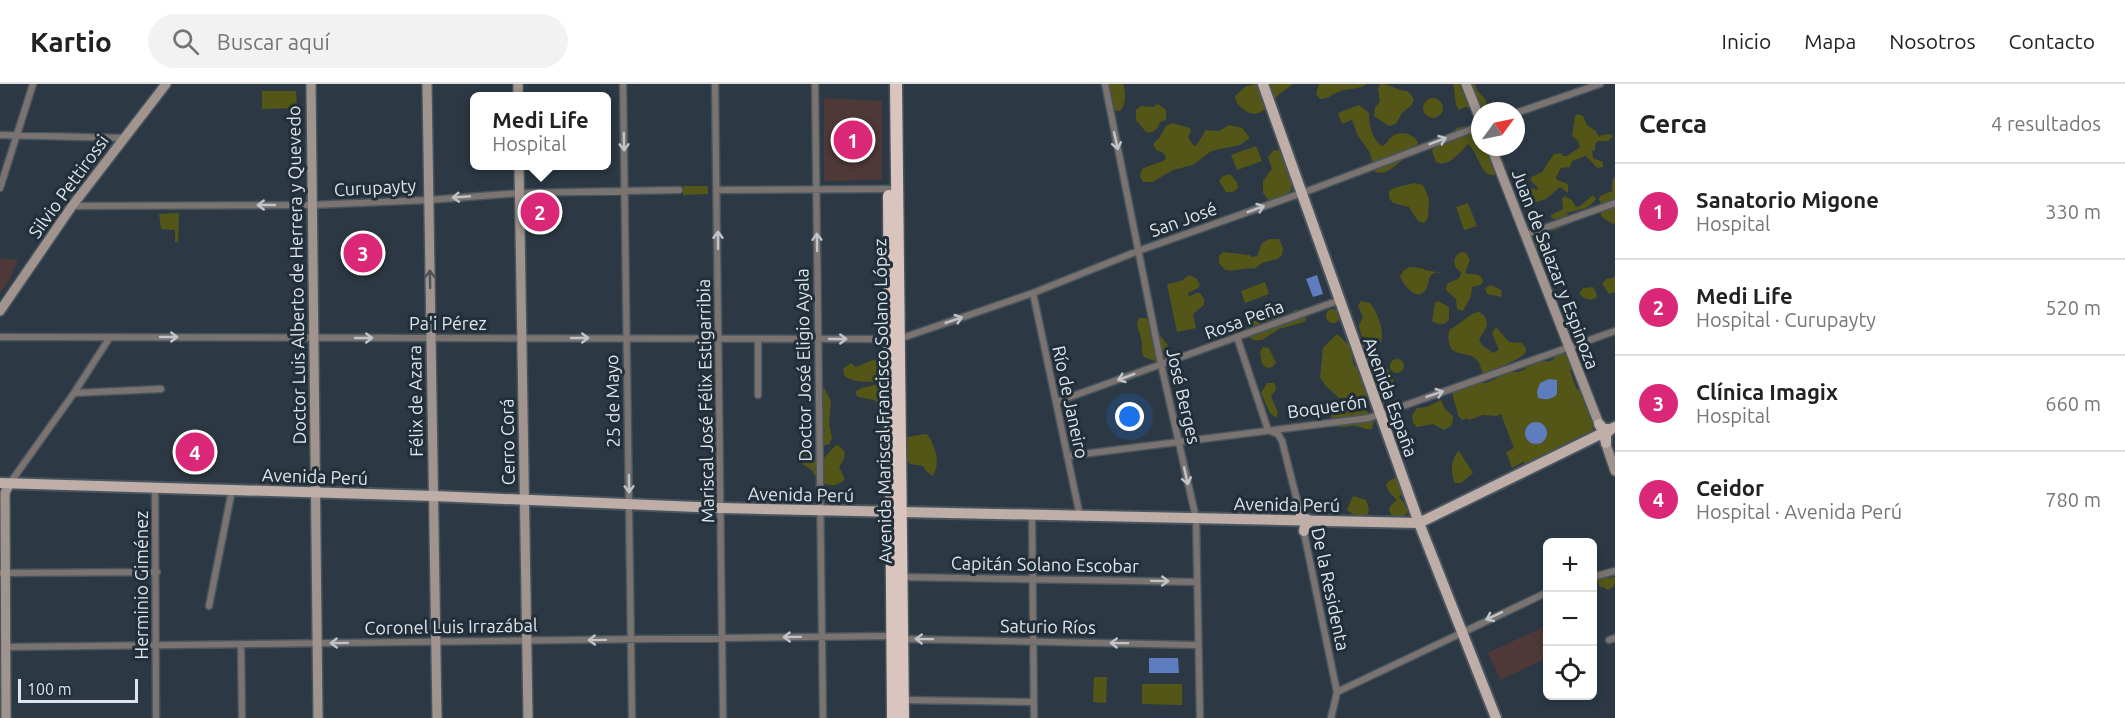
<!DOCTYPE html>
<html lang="es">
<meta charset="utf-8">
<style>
:root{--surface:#fff;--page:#f2f2f2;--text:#222;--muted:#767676;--line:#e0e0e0;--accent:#db2777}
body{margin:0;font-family:Ubuntu,sans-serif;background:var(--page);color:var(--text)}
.controls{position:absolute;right:18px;bottom:18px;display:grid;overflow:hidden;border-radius:9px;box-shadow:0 3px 9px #0003}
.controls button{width:54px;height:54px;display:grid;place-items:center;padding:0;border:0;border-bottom:2px solid var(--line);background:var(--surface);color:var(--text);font:30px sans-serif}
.compass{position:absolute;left:1471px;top:18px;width:54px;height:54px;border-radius:50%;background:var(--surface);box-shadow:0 3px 9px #0003;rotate:57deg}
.scale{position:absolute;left:18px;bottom:15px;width:120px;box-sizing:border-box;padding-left:6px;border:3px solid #dde5ec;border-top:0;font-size:16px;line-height:21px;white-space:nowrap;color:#dde5ec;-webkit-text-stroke:4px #222f39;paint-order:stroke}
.you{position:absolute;left:1130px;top:333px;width:21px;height:21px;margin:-15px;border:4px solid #fff;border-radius:50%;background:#1a73e8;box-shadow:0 0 0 9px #1a73e833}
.badge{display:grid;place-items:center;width:39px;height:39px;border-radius:50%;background:var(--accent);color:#fff;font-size:20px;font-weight:700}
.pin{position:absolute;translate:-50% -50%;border:3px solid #fff;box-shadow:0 2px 6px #0006}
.popup{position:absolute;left:470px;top:8px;width:141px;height:78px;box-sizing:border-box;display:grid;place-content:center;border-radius:9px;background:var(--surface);filter:drop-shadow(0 2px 4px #0005);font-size:20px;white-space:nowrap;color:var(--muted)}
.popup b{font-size:22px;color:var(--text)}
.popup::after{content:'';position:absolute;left:50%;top:100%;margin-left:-12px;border:12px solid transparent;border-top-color:var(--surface)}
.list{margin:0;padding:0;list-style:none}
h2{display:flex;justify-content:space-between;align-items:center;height:78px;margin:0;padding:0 24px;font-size:26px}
h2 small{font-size:20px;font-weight:400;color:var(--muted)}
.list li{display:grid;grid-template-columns:39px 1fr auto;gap:18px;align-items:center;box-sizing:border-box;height:96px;padding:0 24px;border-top:2px solid var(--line)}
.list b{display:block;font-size:22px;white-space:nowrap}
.list p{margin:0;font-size:20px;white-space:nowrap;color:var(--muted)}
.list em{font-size:20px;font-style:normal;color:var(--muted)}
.icon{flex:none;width:33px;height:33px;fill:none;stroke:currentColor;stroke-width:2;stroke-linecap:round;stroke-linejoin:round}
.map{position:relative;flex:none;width:1615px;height:634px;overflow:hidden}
header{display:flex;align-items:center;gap:36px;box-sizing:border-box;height:84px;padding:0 30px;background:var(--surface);border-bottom:2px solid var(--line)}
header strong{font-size:28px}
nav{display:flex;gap:33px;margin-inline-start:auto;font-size:21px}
.search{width:420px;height:54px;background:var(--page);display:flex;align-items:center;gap:15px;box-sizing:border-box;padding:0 21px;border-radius:33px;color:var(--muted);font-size:22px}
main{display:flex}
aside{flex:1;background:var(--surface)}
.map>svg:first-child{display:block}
.medical{fill:#4e3938}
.green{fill:#535617}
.water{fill:#5e7dbf}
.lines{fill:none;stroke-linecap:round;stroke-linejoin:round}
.street-casing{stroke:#48555f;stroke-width:9}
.secondary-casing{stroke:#48555f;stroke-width:12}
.primary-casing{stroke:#48555f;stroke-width:14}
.highway-casing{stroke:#48555f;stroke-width:15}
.street{stroke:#7b7370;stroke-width:6}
.secondary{stroke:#a1948f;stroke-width:9}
.primary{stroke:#bfaea7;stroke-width:10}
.highway{stroke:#d9c5bd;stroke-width:12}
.oneway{stroke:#c0c3c7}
.oneway2{stroke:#4e5257}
.labels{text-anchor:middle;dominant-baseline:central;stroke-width:6;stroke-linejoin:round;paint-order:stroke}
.street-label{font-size:18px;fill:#dde5ec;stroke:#222f39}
</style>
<header>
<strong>Kartio</strong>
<div class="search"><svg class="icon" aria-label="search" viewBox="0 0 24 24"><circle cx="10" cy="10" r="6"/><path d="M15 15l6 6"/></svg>Buscar aquí</div>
<nav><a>Inicio</a><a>Mapa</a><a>Nosotros</a><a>Contacto</a></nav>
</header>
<main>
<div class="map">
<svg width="1615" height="634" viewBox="0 0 1615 634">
<rect width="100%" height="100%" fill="#2c3944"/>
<path class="medical" d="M824,14l58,3v79l-58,1z
M0,174l18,2 -10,22 -8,11z
M1547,541v33l-47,22 -12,-27z"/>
<path class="green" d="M1107,0h16c3,7 3,22 -3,27l-10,-1c-10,-9 -5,-15 -3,-26z
M1255,0l12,3 3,-3h23c-5,4 -11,8 -16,12 -8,9 -18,24 -31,15 -7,-4 -10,-8 -11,-15l10,-9z
M1319,0h48c-9,6 -19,4 -29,8 -7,3 -10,7 -18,7l-4,-5z
M1380,0c11,0 17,7 28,7l6,8 -2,6 -10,8 -6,11 -7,2 -15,-10 1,-9 5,-5 -2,-13z
M1453,0h22l2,6 9,10v11l-21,-4 -6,3c-6,-8 -3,-18 -6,-26z
M262,7h34l1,17 -35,1z
M1423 24a10 10 0 1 1 20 0a10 10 0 1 1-20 0Z
M1158,20l8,6v10l-6,2c-2,6 -6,12 -14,10l-10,-12v-10l5,-4 12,1z
M1359,21l10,8c-1,10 4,28 13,33 6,-3 7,-8 12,-11 9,-4 19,-1 24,7l-1,7c-14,6 -26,28 -42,23l-5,-19 -12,-17 -6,-16 -10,4 -4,-11z
M1578,30l5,2 4,9 9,6 3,6 3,-2 8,-1 3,2 -5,5h-10l-3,3v6l-3,1 1,7 10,4v5l-6,1 -11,-12 -14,5 -2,6 -9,1 -5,9 1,3 9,3 2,2v8l-8,-6 -14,12 -22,7 -5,-8 1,-3 8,-2 4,-5 4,2 3,-1 -8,-8v-4l11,-5 12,-18 6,-1 3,3h4l13,-9 -2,-6 -6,-5 3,-20z
M1172,39l18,5 1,4 -3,5 5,8 3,1 10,-16 13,1 10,-6 13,3 8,10 -10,7 -29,6 -18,14 -20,5 -21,12h-9l-3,-6 2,-7c7,-4 15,-5 23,-9 3,-6 -4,-9 -9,-10l-3,-6 7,-7 6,-11z
M1480,39v24h17l8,17 -1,7c-24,15 -23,-16 -36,-27 -9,9 -19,24 -32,18l-4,-11 3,-6 22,-17z
M1256,62l6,15 -25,9 -6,-15z
M1274,66l10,1 8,31 -1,9 -20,12 -8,-10v-12l9,-12 -4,-12z
M1230,90l7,8 1,6 -5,4h-7l-7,-11 4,-5z
M1615,93v46l-3,1 -11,-8 1,-11 -3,-5 1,-4 12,-5v-10z
M1414,99l9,2 6,14 -1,19 -4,5 -6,-2 -9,-14 -16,-4 -4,-5v-7l5,-3z
M683,102h25v8l-25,1z
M1593,111l3,4c-9,12 -17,10 -29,14l1,6h7l-1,3 -21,9 -2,-3 9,-8 -9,-2v-3l12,-6 -1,-10 2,-3 8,4 4,7 4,-1z
M1468,119l9,23 -13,4 -8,-23z
M179,129l-1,29h-3v-12l-14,-1 -2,-15z
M1544,146v6l-5,4 7,1 -1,5 -10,3 -5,-11 4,-2v-2z
M1270,155h9l4,9 -1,7 -5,4 -15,4 -8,6c-10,-2 -19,3 -29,1l-6,-7v-7l4,-4 26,3 3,2 5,-1 5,-13z
M1461,168l5,1 4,7 -5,13c8,3 15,-2 18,8l-2,4 -9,2 -1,9 -8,15 -6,-2 -1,-10 -10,-9 1,-6c6,-5 14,-2 14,-12 -9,-5 -9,-15 0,-20z
M1410,183c11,0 18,5 29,5l3,2 -6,-2 -5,3c-3,4 -2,9 -5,14 -9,15 -23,-5 -26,-13l4,-6z
M1189,191l7,3 4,7 -2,3 -10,5 1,4 7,-4h4l4,6v6l-11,9 3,14 -19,4 -10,-48 14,-3z
M1615,193v15l-6,2 -7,-10 4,-5z
M1265,198l4,12 -24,9 -4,-12z
M1491,201l10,5 1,7 -15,-3 -2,-6z
M1593,203l4,8 -1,3 -6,2 -6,-2 -5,-4 4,-6z
M1361,217l9,2c7,9 15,28 11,39l-9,1 -11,-8 -2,-10 4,-8 -5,-11z
M1438,217l11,6v13l-5,4h-6l-6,-3 3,-18z
M1297,225l8,4 1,7 -2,2 -25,7 -17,11h-9l-8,-6c4,-21 29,-14 43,-20 3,-1 6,-3 9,-5z
M1326 232a7 7 0 1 1 14 0a7 7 0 1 1-14 0Z
M1480,228c12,9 6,17 -1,27l3,6 11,8 6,-3 -7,-17 4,-6 13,15 13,1 4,5 -1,6c-12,9 -27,12 -39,23 -5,-5 -5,-12 -9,-17 -9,-10 -25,-2 -28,-17 -1,-5 -1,-9 1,-14 12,-4 17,-16 30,-17z
M1139,234h7l21,26 2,10 -5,8 -4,1 -16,-6c-4,-7 -1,-12 -3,-19 -2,-9 -6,-11 -2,-20z
M1337,250l13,12 4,20h6l8,23 -3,9h-26l-14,-13 -5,-8 3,-29z
M1263,263l6,1 7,15 -4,4 -5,1 -5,-4 -2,-12z
M1559,266l12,1 3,17 -4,3 7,19 4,-2 11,30 1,12 -9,10 -58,26 -3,-4 -11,6 -6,-16 8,-4 -13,-34 -5,2 -13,-1 -14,5 -1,-2 -6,2 -4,-5c-1,-9 -6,-15 -5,-24l19,-10 14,2 10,-4 9,-7h12l9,-3 -1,-9 8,-5 14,7 6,-2z
M1390 282a7 7 0 1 1 14 0a7 7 0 1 1-14 0Z
M873,276l6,1c4,6 6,12 2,19 -10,3 -30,3 -37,-5l-1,-6 8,-6 5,4z
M1380,283l8,2 6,13 -5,4c-9,1 -17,-1 -19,-11z
M1267,299h7c5,6 -1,9 -3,14l7,15 -2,6 -6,-5 -9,-20z
M879,300l6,1v36l-3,-1 -5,-8 -1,-10 -2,-2 -16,-3 -2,-2v-4l6,-3z
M824,304l7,13 -2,23 3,14 -3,6 -6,2 -3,-5 5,-11 -3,-1c0,-10 -4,-33 -2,-40z
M1441,316l4,9 8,7 -1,9 -8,5 -11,-6 -16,3 -4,-4 -1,-7 5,-8 10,-1z
M1361,318l3,7 7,6 3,6 -2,8c-8,1 -9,-2 -16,-3 -8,-1 -14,3 -22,0l-3,-9 2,-6 19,-5z
M924,350l4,1c7,12 13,27 5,41l-7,-5 -3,-5 -13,-2 -5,-5 -2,-18 5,-4z
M836,361l3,1 6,6 -1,7 -5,8 6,12c-7,8 -17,8 -26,1 -4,-3 -5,-8 -9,-11 -6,-5 -10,-5 -14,-13l3,-5 7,-1 11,8 6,1z
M1459,367l14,22 -12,10h-6c-5,-8 -4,-26 4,-32z
M1395,394l3,1 7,12 -6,6 9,11v5l-8,5 -8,-2 -3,-6 2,-5 6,-5 -8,-8 -3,-7 3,-4z
M1353,412l13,4 3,9 -2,8 -7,2 -13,-9z
M1603,490l6,4 6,-1c0,9 -1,11 -9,13v-2l-6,-1 -3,-8z
M1094,593h13l-1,26 -13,-1z
M1142,600h40v21l-40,-1z"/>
<path class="water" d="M1317,191l6,19 -10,3 -7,-18z
M1549,295l8,1v14c-5,6 -12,6 -19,4l-1,-6 3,-9z
M1525 349a11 11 0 1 1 22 0a11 11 0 1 1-22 0Z
M1149,574h29l1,15h-30z"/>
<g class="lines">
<g class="street-casing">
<path id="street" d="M623,0l9,634
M715,0l8,634
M815,0l8,634
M1105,0l56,280 35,154 4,200
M1516,29l84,-29
M0,51l124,3
M0,104l33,-104
M717,106l172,-1
M72,122l240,-1 117,-5 91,-7 159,-3
M1525,151l90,-32
M1033,209l47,223
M0,253l899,2 134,-46 105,-42 175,-62 167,-63
M1237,253l31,93 10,4 4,7 18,71
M758,255v56
M74,309l87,-4
M1056,318l284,-102
M1067,372l302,-38 246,-87
M10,399l64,-90 36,-56
M155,404l1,230
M1032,431l2,203
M1303,444l34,164 -6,26
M0,489l157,-1
M901,493l296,5
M1592,493l23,-6
M209,522l23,-116
M902,555l296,6
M1609,556l6,-2
M241,560l1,74
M5,563l887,-11
M1337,608l211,-100
M903,616l130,2"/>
</g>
<g class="secondary-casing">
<path id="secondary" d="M311,0l7,634
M427,0l10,634
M518,0v12
M1466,0l14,35
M1491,63l108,277 16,47
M519,82l9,552
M0,227l72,-105 94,-122
M6,634l-1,-225 5,-10"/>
</g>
<g class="primary-casing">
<path id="primary" d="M1263,0l156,439 77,195
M1599,340l5,5h7l-5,5v9
M0,399l434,13 287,12 698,15 196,-96
M1299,426l5,8 7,3 -6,4 -1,6"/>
</g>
<g class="highway-casing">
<path id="highway" d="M896,0l7,634
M889,112l4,522"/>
</g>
<use href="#street" class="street"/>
<use href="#secondary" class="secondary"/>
<use href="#primary" class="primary"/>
<use href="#highway" class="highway"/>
</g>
<defs><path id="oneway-shaft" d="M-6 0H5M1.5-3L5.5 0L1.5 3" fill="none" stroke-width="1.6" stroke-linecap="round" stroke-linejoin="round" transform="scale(1.5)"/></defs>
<g class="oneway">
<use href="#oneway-shaft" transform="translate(1116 57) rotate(78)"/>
<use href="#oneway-shaft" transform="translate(1438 57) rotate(-21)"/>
<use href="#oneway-shaft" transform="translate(624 58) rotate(89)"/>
<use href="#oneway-shaft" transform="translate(461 113) rotate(176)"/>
<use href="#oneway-shaft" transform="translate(266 121) rotate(180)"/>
<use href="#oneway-shaft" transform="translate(1256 125) rotate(-20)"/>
<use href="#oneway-shaft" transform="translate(718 156) rotate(-90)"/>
<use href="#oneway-shaft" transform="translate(817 158) rotate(-91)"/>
<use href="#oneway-shaft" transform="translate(954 236) rotate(-19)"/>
<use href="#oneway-shaft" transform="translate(169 253)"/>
<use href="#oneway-shaft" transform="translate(364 254)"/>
<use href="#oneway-shaft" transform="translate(580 254)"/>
<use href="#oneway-shaft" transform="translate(838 255)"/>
<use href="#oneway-shaft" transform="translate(1126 293) rotate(160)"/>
<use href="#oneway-shaft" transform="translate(1435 310) rotate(-19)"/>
<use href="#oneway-shaft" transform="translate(1186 392) rotate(78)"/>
<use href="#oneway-shaft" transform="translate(629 400) rotate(89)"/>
<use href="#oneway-shaft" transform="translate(1160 497) rotate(1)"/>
<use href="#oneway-shaft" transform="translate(1494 532) rotate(155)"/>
<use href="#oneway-shaft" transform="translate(792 553) rotate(179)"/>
<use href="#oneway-shaft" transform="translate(924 555) rotate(-179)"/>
<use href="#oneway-shaft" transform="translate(597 556) rotate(179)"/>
<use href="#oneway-shaft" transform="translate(339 559) rotate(179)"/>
<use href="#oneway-shaft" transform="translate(1119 559) rotate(-179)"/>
</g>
<use class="oneway2" href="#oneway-shaft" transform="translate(430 195) rotate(-91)"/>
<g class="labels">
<g class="street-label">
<text transform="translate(68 102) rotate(-54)">Silvio Pettirossi</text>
<text transform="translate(375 103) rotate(-3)">Curupayty</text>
<text transform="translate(1183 135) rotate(-20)">San José</text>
<text transform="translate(1556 185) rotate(69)">Juan de Salazar y Espinoza</text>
<text transform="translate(296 191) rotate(-91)">Doctor Luis Alberto de Herrera y Quevedo</text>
<text transform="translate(1244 235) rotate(-20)">Rosa Peña</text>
<text x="448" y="239">Pa'i Pérez</text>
<text transform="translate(803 281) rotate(-91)">Doctor José Eligio Ayala</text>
<text transform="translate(1184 312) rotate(77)">José Berges</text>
<text transform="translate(1391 313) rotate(70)">Avenida España</text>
<text transform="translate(415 317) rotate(-91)">Félix de Azara</text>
<text transform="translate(612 317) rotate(-91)">25 de Mayo</text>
<text transform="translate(705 317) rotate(-91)">Mariscal José Félix Estigarribia</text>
<text transform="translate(882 317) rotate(-91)">Avenida Mariscal Francisco Solano López</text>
<text transform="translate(1071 318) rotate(78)">Río de Janeiro</text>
<text transform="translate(1327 322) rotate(-8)">Boquerón</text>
<text transform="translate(507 358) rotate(-91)">Cerro Corá</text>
<text transform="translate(315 392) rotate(2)">Avenida Perú</text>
<text transform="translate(801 410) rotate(1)">Avenida Perú</text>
<text transform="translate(1287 420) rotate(1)">Avenida Perú</text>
<text transform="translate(1045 480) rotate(1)">Capitán Solano Escobar</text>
<text transform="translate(141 501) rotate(-90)">Herminio Giménez</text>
<text transform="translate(1331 505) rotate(78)">De la Residenta</text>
<text transform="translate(451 542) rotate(-1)">Coronel Luis Irrazábal</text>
<text transform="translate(1048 542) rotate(1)">Saturio Ríos</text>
</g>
</g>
</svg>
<div class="controls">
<button>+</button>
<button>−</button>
<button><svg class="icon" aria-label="locate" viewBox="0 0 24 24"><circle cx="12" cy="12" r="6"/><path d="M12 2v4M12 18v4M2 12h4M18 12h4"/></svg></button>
</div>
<svg class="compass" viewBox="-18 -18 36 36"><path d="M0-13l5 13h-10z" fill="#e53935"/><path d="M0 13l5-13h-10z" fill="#767676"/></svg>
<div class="scale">100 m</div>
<div class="you"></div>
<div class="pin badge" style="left:853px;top:56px">1</div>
<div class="pin badge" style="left:540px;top:128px">2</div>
<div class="popup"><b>Medi Life</b>Hospital</div>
<div class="pin badge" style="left:363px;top:169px">3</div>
<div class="pin badge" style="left:195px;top:368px">4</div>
</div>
<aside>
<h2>Cerca<small>4 resultados</small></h2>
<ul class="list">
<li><span class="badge">1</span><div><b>Sanatorio Migone</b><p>Hospital</p></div><em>330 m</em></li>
<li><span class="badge">2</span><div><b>Medi Life</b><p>Hospital · Curupayty</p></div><em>520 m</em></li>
<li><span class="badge">3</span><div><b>Clínica Imagix</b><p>Hospital</p></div><em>660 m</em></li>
<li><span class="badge">4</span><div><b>Ceidor</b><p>Hospital · Avenida Perú</p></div><em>780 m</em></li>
</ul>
</aside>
</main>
